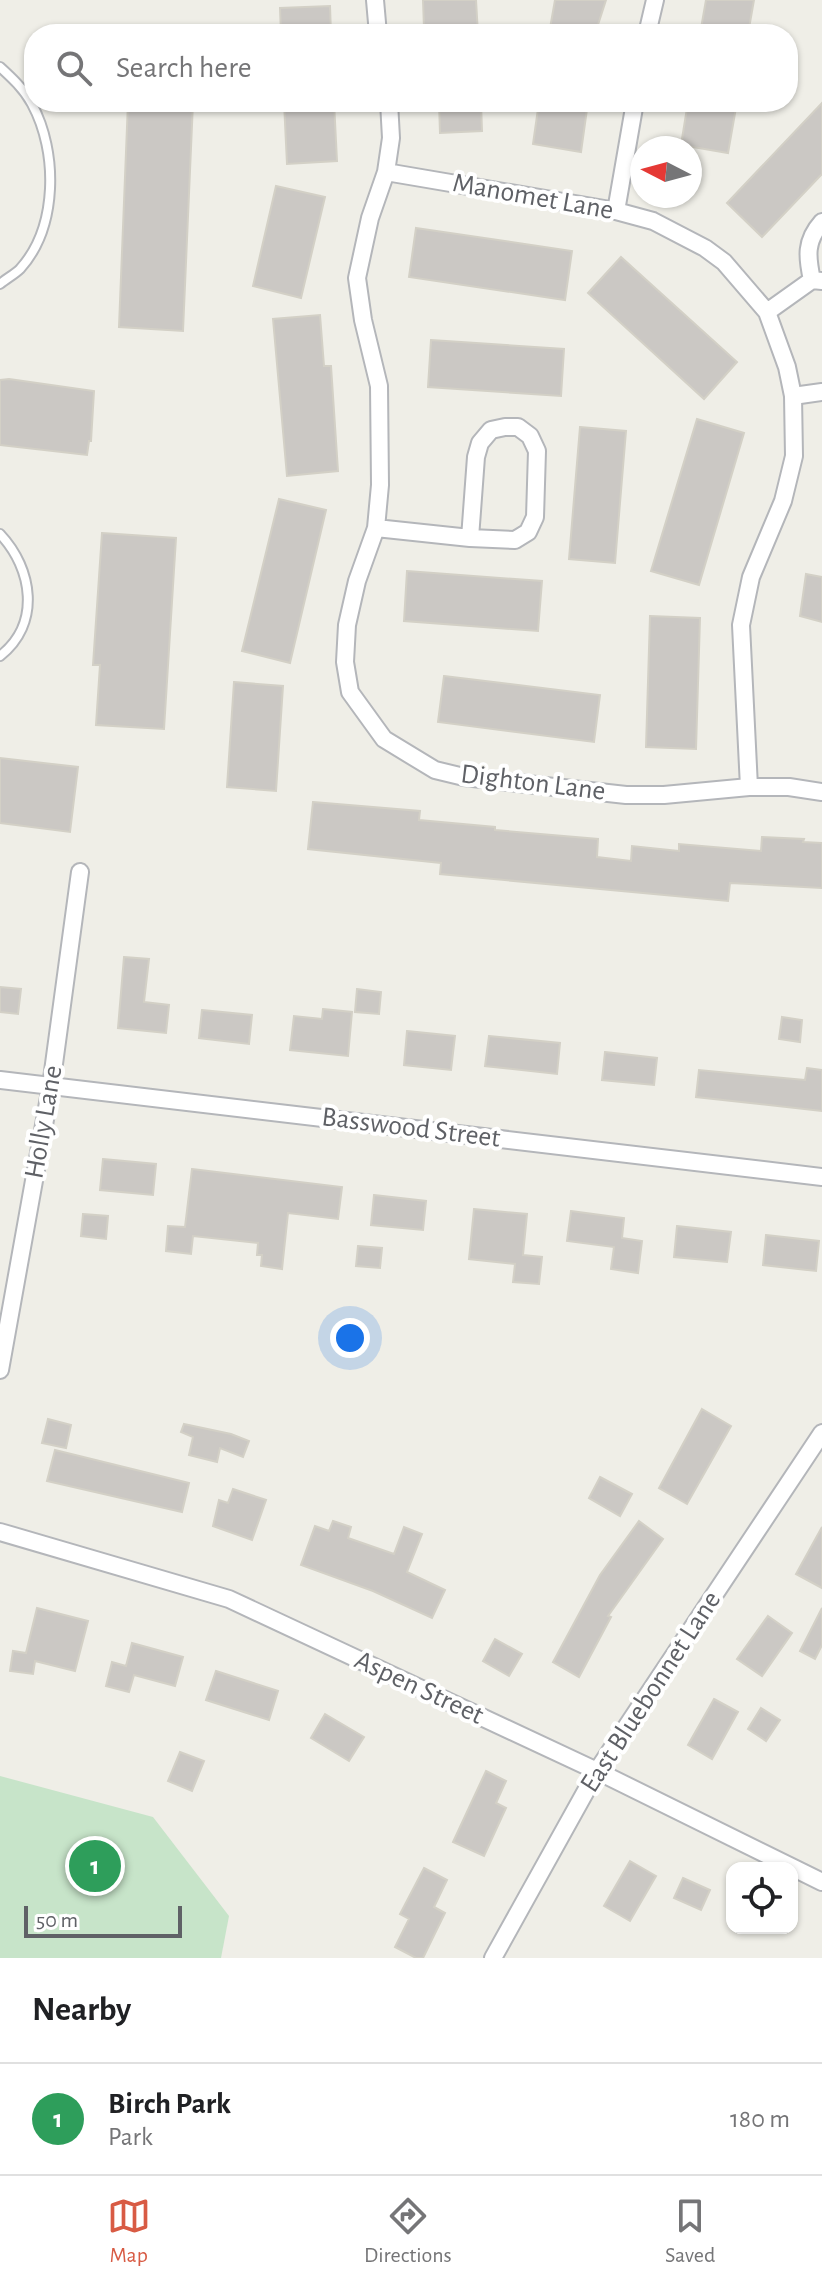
<!DOCTYPE html>
<style>
:root{--surface:#fff;--page:#f2f2f2;--text:#202124;--muted:#757577;--line:#e0e0e0;--accent:#d85b44}
body{margin:0;font-family:"Alegreya Sans",sans-serif;background:var(--page);color:var(--text)}
.controls{position:absolute;right:24px;bottom:24px;display:grid;overflow:hidden;border-radius:16px;box-shadow:0 2px 6px #0004}
.controls button{width:72px;height:72px;display:grid;place-items:center;padding:0;border:0;border-bottom:2px solid var(--line);background:var(--surface);color:var(--text);font:40px sans-serif}
.compass{position:absolute;left:630px;top:136px;width:72px;height:72px;border-radius:50%;background:var(--surface);box-shadow:0 2px 6px #0004;rotate:276deg}
.scale{position:absolute;left:24px;bottom:20px;width:158px;box-sizing:border-box;padding-left:8px;border:4px solid #5f6166;border-top:0;font-size:22px;line-height:28px;white-space:nowrap;color:#5f6166;-webkit-text-stroke:6px #fff;paint-order:stroke}
.you{position:absolute;left:350px;top:1338px;width:28px;height:28px;margin:-20px;border:6px solid #fff;border-radius:50%;background:#1a73e8;box-shadow:0 0 0 12px #1a73e833}
.badge{display:grid;place-items:center;width:52px;height:52px;border-radius:50%;background:var(--accent);color:#fff;font-size:26px;font-weight:700}
.pin{position:absolute;translate:-50% -50%;border:4px solid #fff;box-shadow:0 2px 8px #0006}
.list{margin:0;padding:0;list-style:none}
h2{display:flex;justify-content:space-between;align-items:center;height:104px;margin:0;padding:0 32px;font-size:34px}
h2 small{font-size:26px;font-weight:400;color:var(--muted)}
.list li{display:grid;grid-template-columns:52px 1fr auto;gap:24px;align-items:center;box-sizing:border-box;height:112px;padding:0 32px;border-top:2px solid var(--line)}
.list b{display:block;font-size:30px;white-space:nowrap}
.list p{margin:0;font-size:26px;white-space:nowrap;color:var(--muted)}
.list em{font-size:26px;font-style:normal;color:var(--muted)}
.icon{flex:none;width:44px;height:44px;fill:none;stroke:currentColor;stroke-width:2;stroke-linecap:round;stroke-linejoin:round}
.map{position:relative;flex:none;width:822px;height:1958px;overflow:hidden}
.search{position:absolute;background:var(--surface);box-shadow:0 2px 6px #0004;left:24px;right:24px;top:24px;height:88px;display:flex;align-items:center;gap:20px;box-sizing:border-box;padding:0 28px;border-radius:32px;color:var(--muted);font-size:30px}
.sheet{height:216px;background:var(--surface)}
nav{display:flex;justify-content:space-around;align-items:center;box-sizing:border-box;height:112px;border-top:2px solid var(--line);background:var(--surface);font-size:22px;color:var(--muted)}
nav a{display:grid;justify-items:center;gap:4px}
nav .on{color:var(--accent)}
.map>svg:first-child{display:block}
.green{fill:#c7e4c9}
.building{fill:#cbc8c4;stroke:#d3d0c6;stroke-width:2}
.lines{fill:none;stroke-linecap:round;stroke-linejoin:round}
.service-casing{stroke:#b4b6ba;stroke-width:12}
.minor-casing{stroke:#b4b6ba;stroke-width:20}
.service{stroke:#fff;stroke-width:8}
.minor{stroke:#fff;stroke-width:16}
.labels{text-anchor:middle;dominant-baseline:central;stroke-width:8;stroke-linejoin:round;paint-order:stroke}
.street-label{font-size:28px;fill:#5f6166;stroke:#fff}
</style>
<div class="map">
<svg width="822" height="1958" viewBox="0 0 822 1958">
<rect width="100%" height="100%" fill="#efeee7"/>
<path class="green" d="M0,1776l153,41 76,99 -8,42h-221z"/>
<path class="building" d="M423,0h53l2,34h-43v-6h-11z
M555,0h51l-11,34h-46z
M706,0h48l-6,34h-48z
M330,6l1,28h-50l-1,-26z
M128,102h65l-10,229 -64,-4z
M284,102h50l3,59 -50,3z
M439,102h42l1,29 -42,2z
M539,102h49l-7,50 -48,-8z
M688,102h49l-9,51 -47,-8z
M822,103v71l-60,63 -35,-34z
M276,186l49,11 -24,101 -48,-12z
M416,228l156,23 -7,49 -156,-23z
M621,257l116,105 -33,37 -116,-106z
M320,315l4,51h7l7,105 -51,5 -14,-157z
M431,340l133,9 -3,47 -133,-9z
M9,379l85,12 -3,50h-2l-2,14 -87,-10v-65z
M697,419l47,14 -45,152 -48,-14z
M580,427l46,4 -11,132 -46,-4z
M279,499l47,11 -36,153 -48,-12z
M102,533l74,5 -12,191 -68,-4 4,-60h-7z
M407,571l135,10 -4,50 -134,-10z
M806,574l16,3v45l-22,-6z
M650,616l50,2 -4,131 -50,-2z
M444,676l156,19 -6,47 -156,-20z
M234,682l49,4 -7,105 -49,-4z
M0,758l78,9 -8,65 -70,-9z
M313,802l107,9 -1,9 76,7v3l103,9 -1,18 34,4 1,-15 47,5v-7l82,7 1,-14 42,2 -1,3 19,1v45l-92,-5 -2,18 -288,-27 1,-11 -133,-14z
M124,957l25,2 -5,43 25,3 -3,28 -48,-5z
M0,987l21,2 -3,25 -18,-2z
M357,989l24,3 -2,22 -24,-2z
M323,1009l29,3 -4,44 -58,-6 4,-34 28,3z
M202,1010l50,5 -3,29 -50,-6z
M782,1017l20,3 -2,22 -21,-3z
M407,1031l48,5 -4,34 -47,-5z
M489,1036l71,7 -3,31 -72,-8z
M605,1052l52,6 -3,27 -52,-5z
M807,1068l15,2v41l-126,-14 3,-27 106,10z
M103,1159l53,5 -3,31 -53,-5z
M192,1169l150,18 -4,32 -50,-6 -6,56 -21,-3 1,-11h-5l1,-12 -65,-7 -2,18 -25,-3 2,-25 17,1z
M374,1195l52,6 -3,29 -52,-5z
M474,1209l53,5 -4,41 19,2 -3,27 -26,-2 2,-18 -46,-5z
M571,1211l53,7 -2,20 20,3 -4,32 -27,-4 3,-22 -47,-6z
M83,1214l25,2 -2,23 -25,-3z
M677,1226l54,6 -4,30 -53,-5z
M766,1235l53,6 -3,30 -53,-6z
M358,1246l24,2 -2,20 -24,-2z
M702,1409l29,17 -44,78 -28,-16z
M48,1419l23,6 -5,23 -24,-5z
M184,1424l47,10 18,7 -6,16 -23,-9 -3,14 -28,-7 4,-18 -12,-5z
M55,1450l134,33 -7,29 -135,-31z
M600,1477l32,17 -12,22 -31,-18z
M233,1489l33,11 -14,40 -39,-14 6,-26 9,3z
M333,1521l18,6 -3,11 46,16 10,-27 18,7 -15,38 38,18 -13,28 -59,-27 -72,-26 14,-39 14,5z
M639,1521l24,18 -55,77 3,1 -32,60 -26,-15 47,-87z
M822,1527v61l-26,-14z
M37,1608l51,13 -13,50 -40,-10 -2,13 -23,-3 3,-20 13,2z
M822,1608v37l-7,14 -15,-8z
M768,1616l24,17 -30,43 -25,-17z
M495,1639l27,15 -13,22 -26,-15z
M132,1643l51,14 -8,29 -41,-11 -5,17 -23,-6 6,-24 14,4z
M216,1671l62,20 -9,29 -63,-20z
M714,1699l24,13 -26,47 -24,-14z
M761,1708l19,12 -14,21 -18,-12z
M325,1714l39,23 -15,24 -38,-23z
M180,1752l24,9 -12,30 -24,-10z
M486,1771l20,10 -10,22 10,5 -22,48 -31,-14z
M630,1861l26,15 -26,45 -26,-15z
M424,1868l23,12 -13,27 11,6 -22,45h-7l-21,-11 14,-28 -9,-5z
M683,1878l27,12 -9,20 -27,-12z"/>
<g class="lines">
<g class="service-casing">
<path id="service" d="M0,67c12,11 24,22 32,37 26,48 26,123 -12,165 -5,5 -14,10 -20,15
M0,534c33,35 41,90 0,122"/>
</g>
<g class="minor-casing">
<path id="minor" d="M375,0l3,34
M647,34l8,-34
M389,102l2,36 -5,34 -16,46 -13,60 6,42 16,66 1,99 -4,43 -19,53 -10,44 -2,37 5,30 34,47 51,31 29,7 162,18h38l85,-8h40l33,5
M386,172l230,39 37,10 52,27 19,14 43,50 20,55 6,29 1,60 -11,45 -32,76 -10,48 8,162
M616,211l19,-109
M812,280c-5,-23 -7,-39 10,-58
M767,312l45,-32 10,1
M793,396l29,-4
M376,528l94,10 45,2 13,-8 7,-15 2,-66 -7,-15 -12,-9h-13l-14,3 -11,13 -4,14 -6,81
M0,1080l822,97
M0,1370l51,-284 29,-214
M0,1532l229,67 368,172 225,111
M493,1958l104,-187 225,-338"/>
</g>
<use href="#service" class="service"/>
<use href="#minor" class="minor"/>
</g>
<g class="labels">
<g class="street-label">
<text transform="translate(533 197) rotate(10)">Manomet Lane</text>
<text transform="translate(533 783) rotate(7)">Dighton Lane</text>
<text transform="translate(44 1122) rotate(-80)">Holly Lane</text>
<text transform="translate(411 1128) rotate(7)">Basswood Street</text>
<text transform="translate(419 1688) rotate(25)">Aspen Street</text>
<text transform="translate(651 1692) rotate(-57)">East Bluebonnet Lane</text>
</g>
</g>
</svg>
<div class="controls">
<button><svg class="icon" aria-label="locate" viewBox="0 0 24 24"><circle cx="12" cy="12" r="6"/><path d="M12 2v4M12 18v4M2 12h4M18 12h4"/></svg></button>
</div>
<svg class="compass" viewBox="-18 -18 36 36"><path d="M0-13l5 13h-10z" fill="#e53935"/><path d="M0 13l5-13h-10z" fill="#757577"/></svg>
<div class="scale">50 m</div>
<div class="you"></div>
<div class="pin badge" style="left:95px;top:1866px;background:#2e9e5b">1</div>
<div class="search"><svg class="icon" aria-label="search" viewBox="0 0 24 24"><circle cx="10" cy="10" r="6"/><path d="M15 15l6 6"/></svg>Search here</div>
</div>
<section class="sheet">
<h2>Nearby<small></small></h2>
<ul class="list">
<li><span class="badge" style="background:#2e9e5b">1</span><div><b>Birch Park</b><p>Park</p></div><em>180 m</em></li>
</ul>
</section>
<nav>
<a class="on"><svg class="icon" aria-label="map" viewBox="0 0 24 24"><path d="M3 6l6-2 6 2 6-2v14l-6 2-6-2-6 2zM9 4v14M15 6v14"/></svg>Map</a>
<a><svg class="icon" aria-label="directions" viewBox="0 0 24 24"><path d="M12 3l9 9-9 9-9-9zM9 14v-3h6M13 9l2 2-2 2"/></svg>Directions</a>
<a><svg class="icon" aria-label="saved" viewBox="0 0 24 24"><path d="M7 4h10v16l-5-4-5 4z"/></svg>Saved</a>
</nav>
